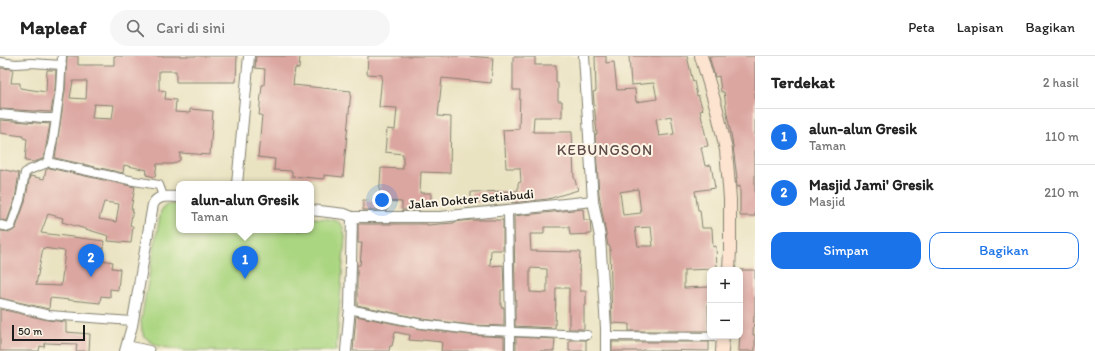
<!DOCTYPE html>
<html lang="id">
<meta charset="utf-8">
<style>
:root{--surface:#fff;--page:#f6f6f6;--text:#222;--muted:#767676;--line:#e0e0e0;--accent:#1a73e8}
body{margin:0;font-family:Itim,sans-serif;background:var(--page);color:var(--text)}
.controls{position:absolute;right:12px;bottom:12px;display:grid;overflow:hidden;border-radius:8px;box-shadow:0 2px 6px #0003}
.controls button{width:36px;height:36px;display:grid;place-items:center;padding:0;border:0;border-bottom:1px solid var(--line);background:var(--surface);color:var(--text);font:20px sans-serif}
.scale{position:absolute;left:12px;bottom:10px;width:73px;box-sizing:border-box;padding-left:4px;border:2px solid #1c1c1c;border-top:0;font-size:11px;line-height:14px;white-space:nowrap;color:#1c1c1c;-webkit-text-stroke:3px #fcf5e5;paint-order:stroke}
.you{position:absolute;left:382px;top:144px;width:14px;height:14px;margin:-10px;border:3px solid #fff;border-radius:50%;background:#1a73e8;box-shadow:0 0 0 6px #1a73e833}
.badge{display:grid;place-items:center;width:26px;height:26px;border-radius:50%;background:var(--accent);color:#fff;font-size:13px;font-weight:700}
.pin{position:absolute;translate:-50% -33px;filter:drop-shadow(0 1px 2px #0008)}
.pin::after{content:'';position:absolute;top:21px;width:14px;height:12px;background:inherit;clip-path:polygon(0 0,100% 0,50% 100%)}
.popup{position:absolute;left:176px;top:125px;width:138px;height:52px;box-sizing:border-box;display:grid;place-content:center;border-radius:8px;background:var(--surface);filter:drop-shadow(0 1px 3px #0005);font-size:13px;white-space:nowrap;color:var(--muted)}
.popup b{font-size:15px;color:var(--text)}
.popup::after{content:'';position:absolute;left:50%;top:100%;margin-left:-8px;border:8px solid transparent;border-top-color:var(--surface)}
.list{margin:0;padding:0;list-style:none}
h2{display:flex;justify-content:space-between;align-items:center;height:52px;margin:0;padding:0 16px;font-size:17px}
h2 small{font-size:13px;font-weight:400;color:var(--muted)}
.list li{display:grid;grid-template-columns:26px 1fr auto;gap:12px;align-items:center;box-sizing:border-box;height:56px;padding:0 16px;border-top:1px solid var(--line)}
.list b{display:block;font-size:15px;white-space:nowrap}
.list p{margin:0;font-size:13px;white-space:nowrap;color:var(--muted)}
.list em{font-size:13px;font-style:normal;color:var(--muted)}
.actions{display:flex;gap:8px;padding:12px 16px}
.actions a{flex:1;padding:9px 0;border:1px solid var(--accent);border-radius:12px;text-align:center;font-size:14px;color:var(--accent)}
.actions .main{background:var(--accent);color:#fff}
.icon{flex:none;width:22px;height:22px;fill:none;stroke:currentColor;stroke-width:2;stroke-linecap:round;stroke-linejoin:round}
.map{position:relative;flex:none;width:755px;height:295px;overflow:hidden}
header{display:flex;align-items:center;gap:24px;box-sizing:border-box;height:56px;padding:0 20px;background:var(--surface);border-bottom:1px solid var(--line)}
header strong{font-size:19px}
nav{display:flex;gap:22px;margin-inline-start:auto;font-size:14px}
.search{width:280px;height:36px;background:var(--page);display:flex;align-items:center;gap:10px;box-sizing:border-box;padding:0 14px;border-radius:22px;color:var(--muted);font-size:15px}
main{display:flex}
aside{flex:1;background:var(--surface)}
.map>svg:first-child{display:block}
.green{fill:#abd681;stroke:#64794e}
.building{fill:#dba6a0;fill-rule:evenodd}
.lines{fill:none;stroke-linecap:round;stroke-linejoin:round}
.minor-casing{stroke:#83806f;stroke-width:10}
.tertiary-casing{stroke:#83806f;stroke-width:12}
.secondary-casing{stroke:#83806f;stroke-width:14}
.minor{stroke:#fff;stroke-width:8}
.tertiary{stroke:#fff;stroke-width:10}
.secondary{stroke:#fde4d1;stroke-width:12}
.labels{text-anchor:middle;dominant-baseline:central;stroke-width:4;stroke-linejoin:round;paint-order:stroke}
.street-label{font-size:13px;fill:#1c1c1c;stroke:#fcf5e5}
.quarter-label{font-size:15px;letter-spacing:1px;fill:#5f4c4a;stroke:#fcf5e5}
</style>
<header>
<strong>Mapleaf</strong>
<div class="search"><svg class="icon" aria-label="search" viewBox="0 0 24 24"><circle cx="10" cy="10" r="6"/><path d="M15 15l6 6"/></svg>Cari di sini</div>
<nav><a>Peta</a><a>Lapisan</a><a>Bagikan</a></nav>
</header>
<main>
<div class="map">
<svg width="755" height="295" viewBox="0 0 755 295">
<rect width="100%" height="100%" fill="#fcf5e5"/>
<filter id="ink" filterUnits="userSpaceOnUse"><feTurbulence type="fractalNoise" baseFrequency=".025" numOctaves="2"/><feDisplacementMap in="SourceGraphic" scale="8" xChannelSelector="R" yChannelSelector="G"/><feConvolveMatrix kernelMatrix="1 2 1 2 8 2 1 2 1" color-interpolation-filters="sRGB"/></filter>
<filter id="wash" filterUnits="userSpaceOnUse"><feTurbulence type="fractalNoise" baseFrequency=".012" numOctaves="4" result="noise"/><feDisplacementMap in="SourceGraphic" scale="16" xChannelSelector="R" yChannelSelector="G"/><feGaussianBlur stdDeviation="0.9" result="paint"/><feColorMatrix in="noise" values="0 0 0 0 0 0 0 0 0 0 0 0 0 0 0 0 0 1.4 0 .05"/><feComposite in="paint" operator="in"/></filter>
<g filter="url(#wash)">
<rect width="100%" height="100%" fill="#eae3c2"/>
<path class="green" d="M171,148l8,1v25h132v-12c9,1 28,-1 32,9 1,3 1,7 2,10l-9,114h-150l-28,-5 -8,-5 -5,-4 -3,-6 -1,-10 20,-110 4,-5z"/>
<g id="blocks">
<path class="building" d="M67,0h11v9h36v-9h123l-1,26h-60v-11h-17v19l7,1 -1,8 11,1 -1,12 15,1v-4l23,2 -3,44 -30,-2v7l-7,4h-16l-2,13 -9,-2 1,-5 -23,-5 -1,8 -68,-15 10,-67zM73,25h14l-1,18 -16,-1zM94,48l20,1 -2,14 -20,-1z
M256,0h44l-1,13 -4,-1 -2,17 58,6 -8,86 -19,-2v4l-32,-3v-5l-18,-1 1,-11 -17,-2 4,-42h-3l3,-30h2l1,-16 -10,-1z
M368,0h99l26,2 -2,25 -49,-5 -4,38 13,1 -1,56 -29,-1 -1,21h11v14h-11v3h-18v-8l-14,-1 -1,9h-24v-10l16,1 2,-33 22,1v-15l-18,-2 2,-23 8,1 2,-22 -18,-1 3,-32 -15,-1z
M595,0h11v7l8,-1 3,28 18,-1 1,13 21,-3 -3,-16 -23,2 -2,-29h58l6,26 1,-1 3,15 1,-1 5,15 -3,1 8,35 -7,1 4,19 6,-1 4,23 -20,3 3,19h2l2,18h10l1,19 3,-1 1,23 -33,1v18l26,-1v16h-2l1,28h-80v-7l-17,-1 -2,-77h-2l-9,-52 -4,-59 2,-1 -4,-42 3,-1zM671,60l3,18 -15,2 -3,-17zM638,133l3,24 -18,2 -3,-23zM651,171l2,19h-15l-3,-18z
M709,0h46v160h-15v-30l-3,1 -1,-9h1l-5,-39 -5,-25 -3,-22h-3l-2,-16 -4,1z
M513,1h22v8h21v18h2v18h4v16h-28l-1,15h39l2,45 4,13 -30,9 -36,4v-2l-41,1v-10l47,-1v-8l3,-1 -1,-14h-14l-1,-22h-1l-1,-16 16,-1 1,-39h-7z
M0,12l13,1 -2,14h9v5l26,4 1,-22h9l-1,19 -4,23 -51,-3z
M0,64l50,4 -6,33 -2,2 -8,3 -9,-1 2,-22 -4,-1v-2l-23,-3z
M49,112l86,19 -4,22h2l-3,17h3l-2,17 -23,-2 1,-5 -47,-14 1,-4 -15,-4 -7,19 63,8 -2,19 11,2 -1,6 8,1 -2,21 -8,-1v8l-9,-1 -1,7 -50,-5 -1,11 -49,-11v-67l11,1 5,-4 9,-26 5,-26 14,3 2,-9zM104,146l15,2 -3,18 -17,-3zM43,192l22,3 -4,35 -25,-1z
M0,113l19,4 -4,26 -8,22 -7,-1z
M583,153l1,11h6l1,14 -21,1 -1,-8h-25v7h-14l1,17 49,1 -1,19h1v20h6v14h-2v24h-15v-41h-13l-1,40 -40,-2v-20h1l-1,-16 -1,-74zM530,212l17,1v24l-17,-1z
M471,164h32v30h-12l-1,16 13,-1 1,25h-3v17h3v19l-33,-1 -48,-6 -66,-14v-40h3l2,-22h-4v-19h69v1l27,-2v-1z
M740,214h15v46h-1l-1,19h2v16h-16l1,-20z
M0,253l48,11 18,2v10l24,2 -1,17h-13l1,-7 -32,-1 -1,4 -4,-1 -1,5h-39z
M356,260l65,13 49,6 34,2v14h-63l1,-9 -20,-2v1l-13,-1 1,-5 -15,-3 -3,14h-2l-1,5h-36z
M516,281l39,2 -1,12h-38z
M569,284h17v11h-17z
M612,286h97v9l-67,-1v1h-30z"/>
</g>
</g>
<g filter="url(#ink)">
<use href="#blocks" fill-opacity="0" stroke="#83806f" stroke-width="1"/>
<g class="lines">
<g class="minor-casing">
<path id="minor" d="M0,6l16,2 15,-1 31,2
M0,58l43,4h13
M47,106l87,19 25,4 4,11
M508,154l2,121v20
M0,169l9,2 2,-1 9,-26 5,-27 4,-3 16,-6 4,-5 4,-20 7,-49 2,-34
M0,247l49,12 83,6
M349,253l73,15 49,6 116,5
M606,280l117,1"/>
</g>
<g class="tertiary-casing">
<path id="tertiary" d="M584,0l9,145 7,36 6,91v23
M237,128l12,-128
M311,154l34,4 7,3 -2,90 -4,44
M352,161h88l153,-16
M127,290l22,5
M125,295l7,-25 21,-122c6,-10 16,-7 26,-7"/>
</g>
<g class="secondary-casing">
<path id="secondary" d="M701,0l16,54 9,40 4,49v51l-1,20
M722,295l1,-15"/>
</g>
<use href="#minor" class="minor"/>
<use href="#tertiary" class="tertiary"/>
<use href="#secondary" class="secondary"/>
</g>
</g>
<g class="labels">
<g class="street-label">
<text transform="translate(471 143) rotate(-5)">Jalan Dokter Setiabudi</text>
</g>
<g class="quarter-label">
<text x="605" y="94">KEBUNGSON</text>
</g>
</g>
</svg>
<div class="controls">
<button>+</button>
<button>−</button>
</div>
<div class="scale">50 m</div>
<div class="you"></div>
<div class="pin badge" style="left:245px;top:223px">1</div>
<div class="popup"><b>alun-alun Gresik</b>Taman</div>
<div class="pin badge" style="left:91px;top:221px">2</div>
</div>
<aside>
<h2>Terdekat<small>2 hasil</small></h2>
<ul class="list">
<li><span class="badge">1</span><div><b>alun-alun Gresik</b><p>Taman</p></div><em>110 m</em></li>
<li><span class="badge">2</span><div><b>Masjid Jami' Gresik</b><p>Masjid</p></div><em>210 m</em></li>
</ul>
<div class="actions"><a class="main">Simpan</a><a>Bagikan</a></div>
</aside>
</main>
